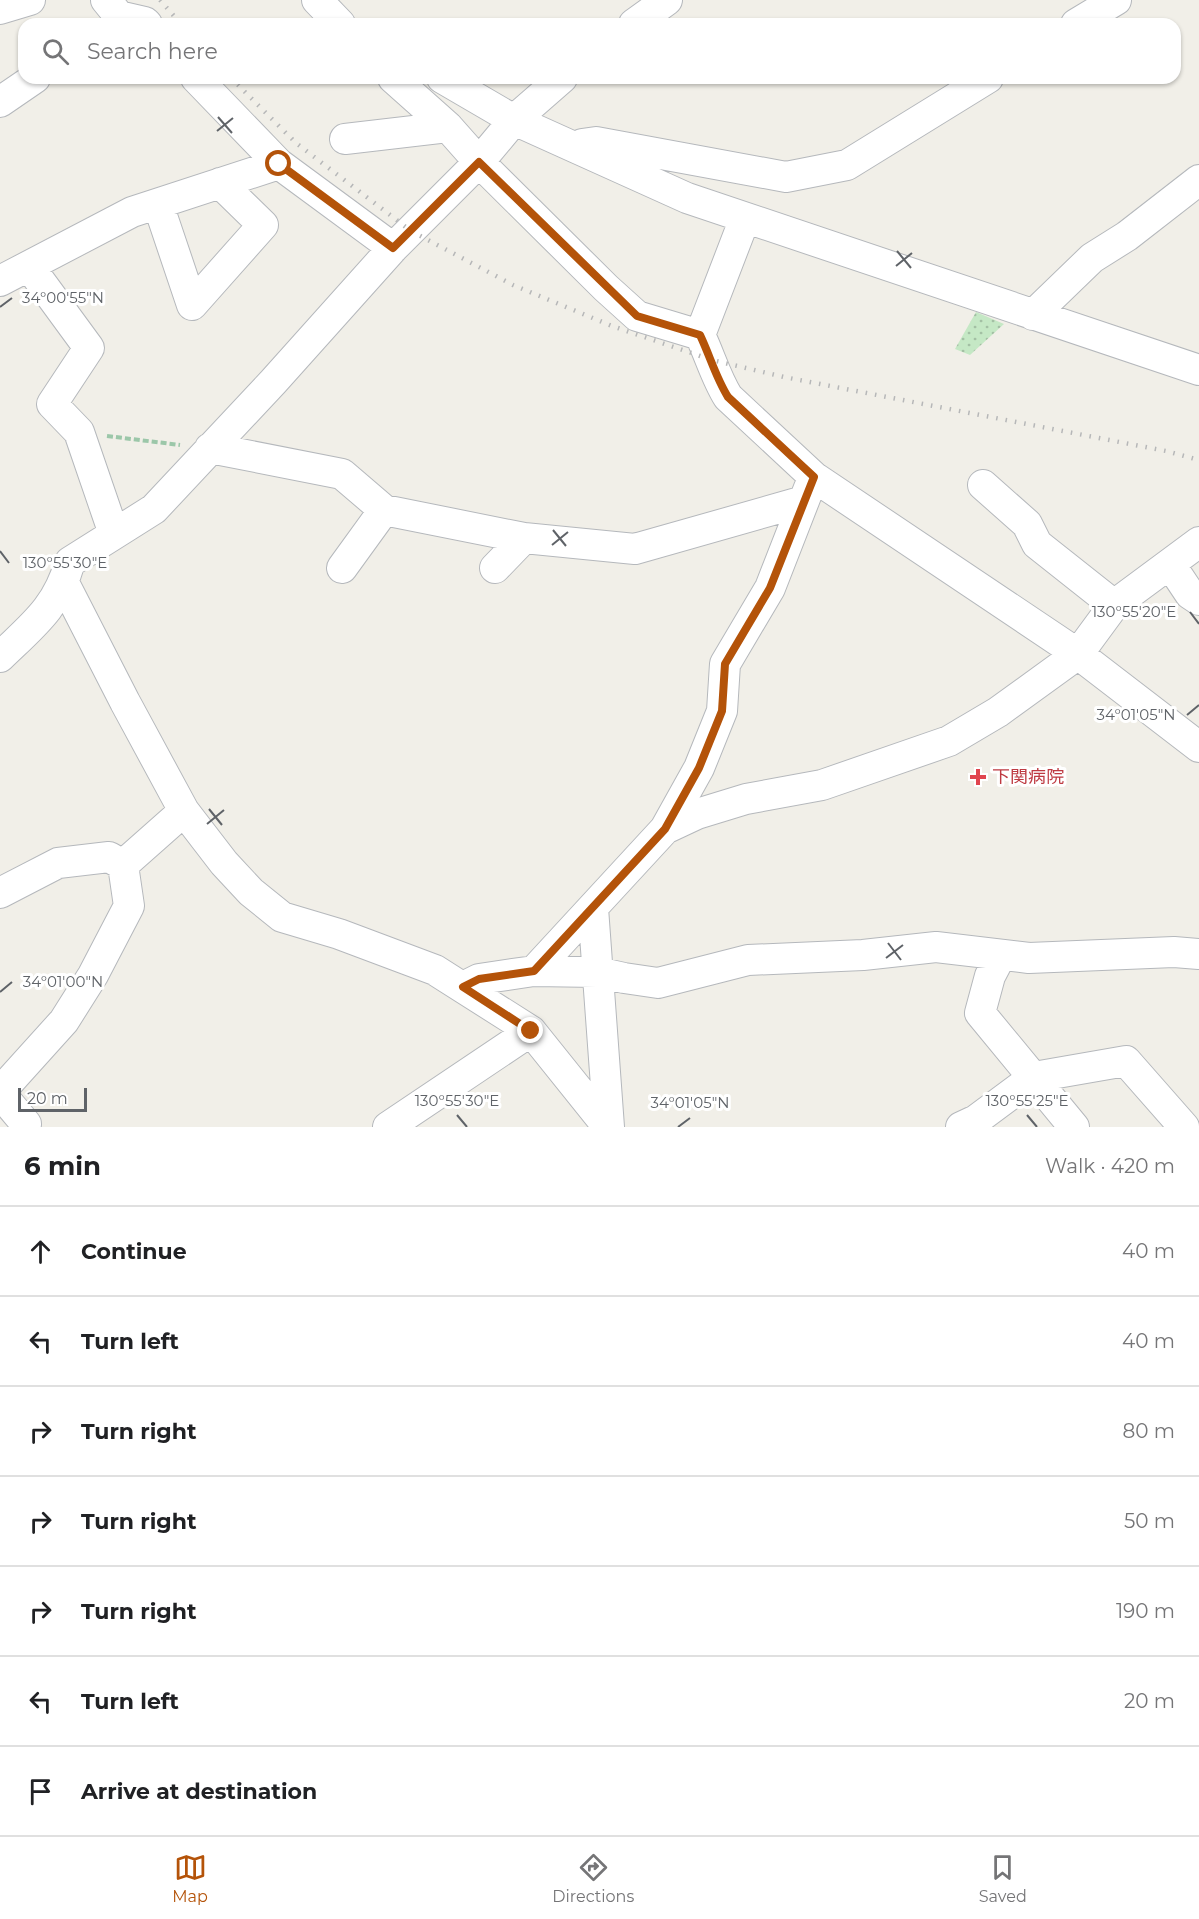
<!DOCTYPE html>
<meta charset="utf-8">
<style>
:root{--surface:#fff;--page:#f2f2f2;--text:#202124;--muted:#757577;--line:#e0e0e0;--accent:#b45309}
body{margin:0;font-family:Montserrat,"Noto Sans JP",sans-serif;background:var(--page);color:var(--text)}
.scale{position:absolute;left:18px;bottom:15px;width:69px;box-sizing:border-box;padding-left:6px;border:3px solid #5f6368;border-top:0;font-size:16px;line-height:21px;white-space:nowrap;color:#5f6368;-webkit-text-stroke:4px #fff;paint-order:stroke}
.stop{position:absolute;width:18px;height:18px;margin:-14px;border:4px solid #b45309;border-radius:50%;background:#fff}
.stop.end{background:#b45309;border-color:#fff;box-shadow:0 2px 6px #0008}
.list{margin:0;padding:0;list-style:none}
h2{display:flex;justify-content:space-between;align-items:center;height:78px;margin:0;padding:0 24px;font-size:26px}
h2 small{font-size:20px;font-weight:400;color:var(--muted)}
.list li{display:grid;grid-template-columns:39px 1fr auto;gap:18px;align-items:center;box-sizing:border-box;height:90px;padding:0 24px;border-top:2px solid var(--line)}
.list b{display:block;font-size:22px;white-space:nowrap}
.list em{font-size:20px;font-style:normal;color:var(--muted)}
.icon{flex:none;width:33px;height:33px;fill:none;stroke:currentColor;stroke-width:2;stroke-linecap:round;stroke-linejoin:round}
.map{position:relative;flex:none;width:1199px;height:1127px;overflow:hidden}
.search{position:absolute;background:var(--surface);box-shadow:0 2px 4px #0004;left:18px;right:18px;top:18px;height:66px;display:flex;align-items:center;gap:15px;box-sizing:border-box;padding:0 21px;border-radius:18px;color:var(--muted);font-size:22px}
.sheet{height:708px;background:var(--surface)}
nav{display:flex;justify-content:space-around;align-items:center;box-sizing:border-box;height:84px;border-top:2px solid var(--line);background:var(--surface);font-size:16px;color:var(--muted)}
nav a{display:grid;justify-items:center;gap:3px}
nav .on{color:var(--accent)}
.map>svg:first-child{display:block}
.park{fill:url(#park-dots)}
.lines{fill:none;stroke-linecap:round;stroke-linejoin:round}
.minor-casing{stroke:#b5b8bc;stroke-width:32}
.path{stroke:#9cc7a9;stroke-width:4;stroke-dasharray:6 3;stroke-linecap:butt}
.minor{stroke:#fff;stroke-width:30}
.rail{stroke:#b6b7b8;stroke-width:4.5;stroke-dasharray:1.5 8;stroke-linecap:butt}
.route{stroke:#b45309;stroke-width:8}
.ticks{fill:none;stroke:#5f6368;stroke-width:2}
.health-dot{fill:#e0444e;stroke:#fff;stroke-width:2}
.labels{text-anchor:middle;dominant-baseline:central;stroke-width:6;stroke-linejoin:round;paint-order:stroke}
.health-label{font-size:18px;fill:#be3a42;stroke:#fff;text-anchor:start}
.ticks-label{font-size:15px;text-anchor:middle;fill:#5f6368;stroke:#fff;stroke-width:6;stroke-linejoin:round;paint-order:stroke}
</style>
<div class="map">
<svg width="1199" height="1127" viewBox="0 0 1199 1127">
<defs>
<pattern id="park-dots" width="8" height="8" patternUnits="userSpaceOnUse" patternTransform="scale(1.5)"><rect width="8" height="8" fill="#c5e8c5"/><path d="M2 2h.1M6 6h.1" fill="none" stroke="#a3c0a4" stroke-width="1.8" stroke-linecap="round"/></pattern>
</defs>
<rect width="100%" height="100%" fill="#f1efe8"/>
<path class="park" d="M976,312l28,12 -34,31 -15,-6z"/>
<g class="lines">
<g class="minor-casing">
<path id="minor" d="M106,0l13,16 26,6 2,2
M317,0l23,24
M0,9l30,-9
M634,24l33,-24
M1076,24l40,-24
M196,78l83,86 114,84
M393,78l55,49 31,35 127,126 31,28 63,19c10,21 16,43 28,62l86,80 264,177 121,93
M442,78l72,42 173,78 512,172
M0,102l35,-24
M345,139l103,-12
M582,144l14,-2 190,35 61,-12 141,-87
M158,204l34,101 71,-80 -43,-42
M29,266l60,82 -37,56 27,28 35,102
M0,281l132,-69 147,-48
M1033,315l59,-57 35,-22 72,-56
M700,335l45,-117
M210,448l132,26 42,36 140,28 111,11 169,-48
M983,485l44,39 10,20 77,61
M1170,564l20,30 9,6
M342,568l42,-58
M495,568l29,-30
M64,583l61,119 59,109 40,52 27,29 31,25 57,17 96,36 96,61 77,96
M0,657c33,-32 57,-49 70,-95l84,-53 119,-127 120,-134 86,-86 35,-42 48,-42
M665,829l32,-15 49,-15 76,-14 127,-44 49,-29 80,-58 36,-49 85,-63
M0,893l58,-30 51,-6 14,8
M593,908l16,219
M1001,955l-11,21 -10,37 94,114
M534,971l131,-142 34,-61 23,-57 3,-47 45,-76 39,-100
M463,987l16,-8 55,-8 63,1 27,6 34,5 90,-23 115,-5 73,-8 93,11 145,-6 25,2
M0,1092l64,-71 29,-46 36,-69 -6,-41 61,-54
M0,1093l26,31
M388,1127l143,-96
M961,1127l15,-7 58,-43 92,-16 58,66"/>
</g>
<path class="path" d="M107,436l73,9"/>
<use href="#minor" class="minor"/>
<path class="rail" d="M160,0l21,24
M231,78l65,65 115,88 102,54 99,41 100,34 72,17 382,74 33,9"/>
</g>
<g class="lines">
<path class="route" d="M279,164l114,84 86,-86 158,154 63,19c10,21 16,43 28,62l86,80 -44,111 -45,76 -3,47 -23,57 -34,61 -131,142 -55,8 -16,8 68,44"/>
</g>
<path class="ticks" d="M218,117l14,16M217,131l16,-13M897,251l14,17M896,266l16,-13M0,307l12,-9M553,530l13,16M552,545l16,-13M0,551l9,12M1190,612l9,12M1187,715l12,-10M209,809l13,16M207,824l17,-14M888,943l13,17M886,958l17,-13M0,992l12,-10M457,1115l10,12M1027,1115l10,12M678,1127l12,-9"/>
<path class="health-dot" d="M975 768h6v6h6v6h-6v6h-6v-6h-6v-6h6z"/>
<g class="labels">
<g class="health-label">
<text x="992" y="777">下関病院</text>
</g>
</g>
<g class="ticks-label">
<text x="63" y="303">34°00'55"N</text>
<text x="65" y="568">130°55'30"E</text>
<text x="1134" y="617">130°55'20"E</text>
<text x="1136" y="720">34°01'05"N</text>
<text x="63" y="987">34°01'00"N</text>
<text x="457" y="1106">130°55'30"E</text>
<text x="1027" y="1106">130°55'25"E</text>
<text x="690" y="1108">34°01'05"N</text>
</g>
</svg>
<div class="scale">20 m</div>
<div class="stop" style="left:279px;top:164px"></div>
<div class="stop end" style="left:531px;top:1031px"></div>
<div class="search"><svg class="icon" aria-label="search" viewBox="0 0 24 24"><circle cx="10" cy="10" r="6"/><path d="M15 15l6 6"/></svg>Search here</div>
</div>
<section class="sheet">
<h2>6 min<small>Walk · 420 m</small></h2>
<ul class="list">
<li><svg class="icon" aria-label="ahead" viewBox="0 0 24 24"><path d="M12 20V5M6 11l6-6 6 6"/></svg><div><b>Continue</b></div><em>40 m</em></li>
<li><svg class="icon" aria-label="left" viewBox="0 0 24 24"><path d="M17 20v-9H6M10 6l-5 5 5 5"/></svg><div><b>Turn left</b></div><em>40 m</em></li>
<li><svg class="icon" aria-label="right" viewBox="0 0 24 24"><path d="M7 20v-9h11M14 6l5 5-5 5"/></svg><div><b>Turn right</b></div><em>80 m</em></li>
<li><svg class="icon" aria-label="right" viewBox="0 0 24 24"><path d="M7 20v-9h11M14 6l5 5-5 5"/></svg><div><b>Turn right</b></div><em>50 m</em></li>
<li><svg class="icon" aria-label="right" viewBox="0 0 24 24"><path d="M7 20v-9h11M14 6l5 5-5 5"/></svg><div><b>Turn right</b></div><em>190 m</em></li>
<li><svg class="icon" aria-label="left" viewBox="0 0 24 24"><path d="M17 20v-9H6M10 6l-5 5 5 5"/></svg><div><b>Turn left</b></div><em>20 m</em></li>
<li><svg class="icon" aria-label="arrive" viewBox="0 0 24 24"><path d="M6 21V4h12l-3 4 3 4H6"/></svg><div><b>Arrive at destination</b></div></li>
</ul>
</section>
<nav>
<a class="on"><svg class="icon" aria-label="map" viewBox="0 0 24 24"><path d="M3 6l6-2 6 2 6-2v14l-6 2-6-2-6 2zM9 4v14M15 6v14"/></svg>Map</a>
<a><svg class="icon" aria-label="directions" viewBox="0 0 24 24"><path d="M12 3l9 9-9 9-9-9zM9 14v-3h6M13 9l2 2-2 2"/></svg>Directions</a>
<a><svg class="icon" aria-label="saved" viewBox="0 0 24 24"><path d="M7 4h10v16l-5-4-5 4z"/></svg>Saved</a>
</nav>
